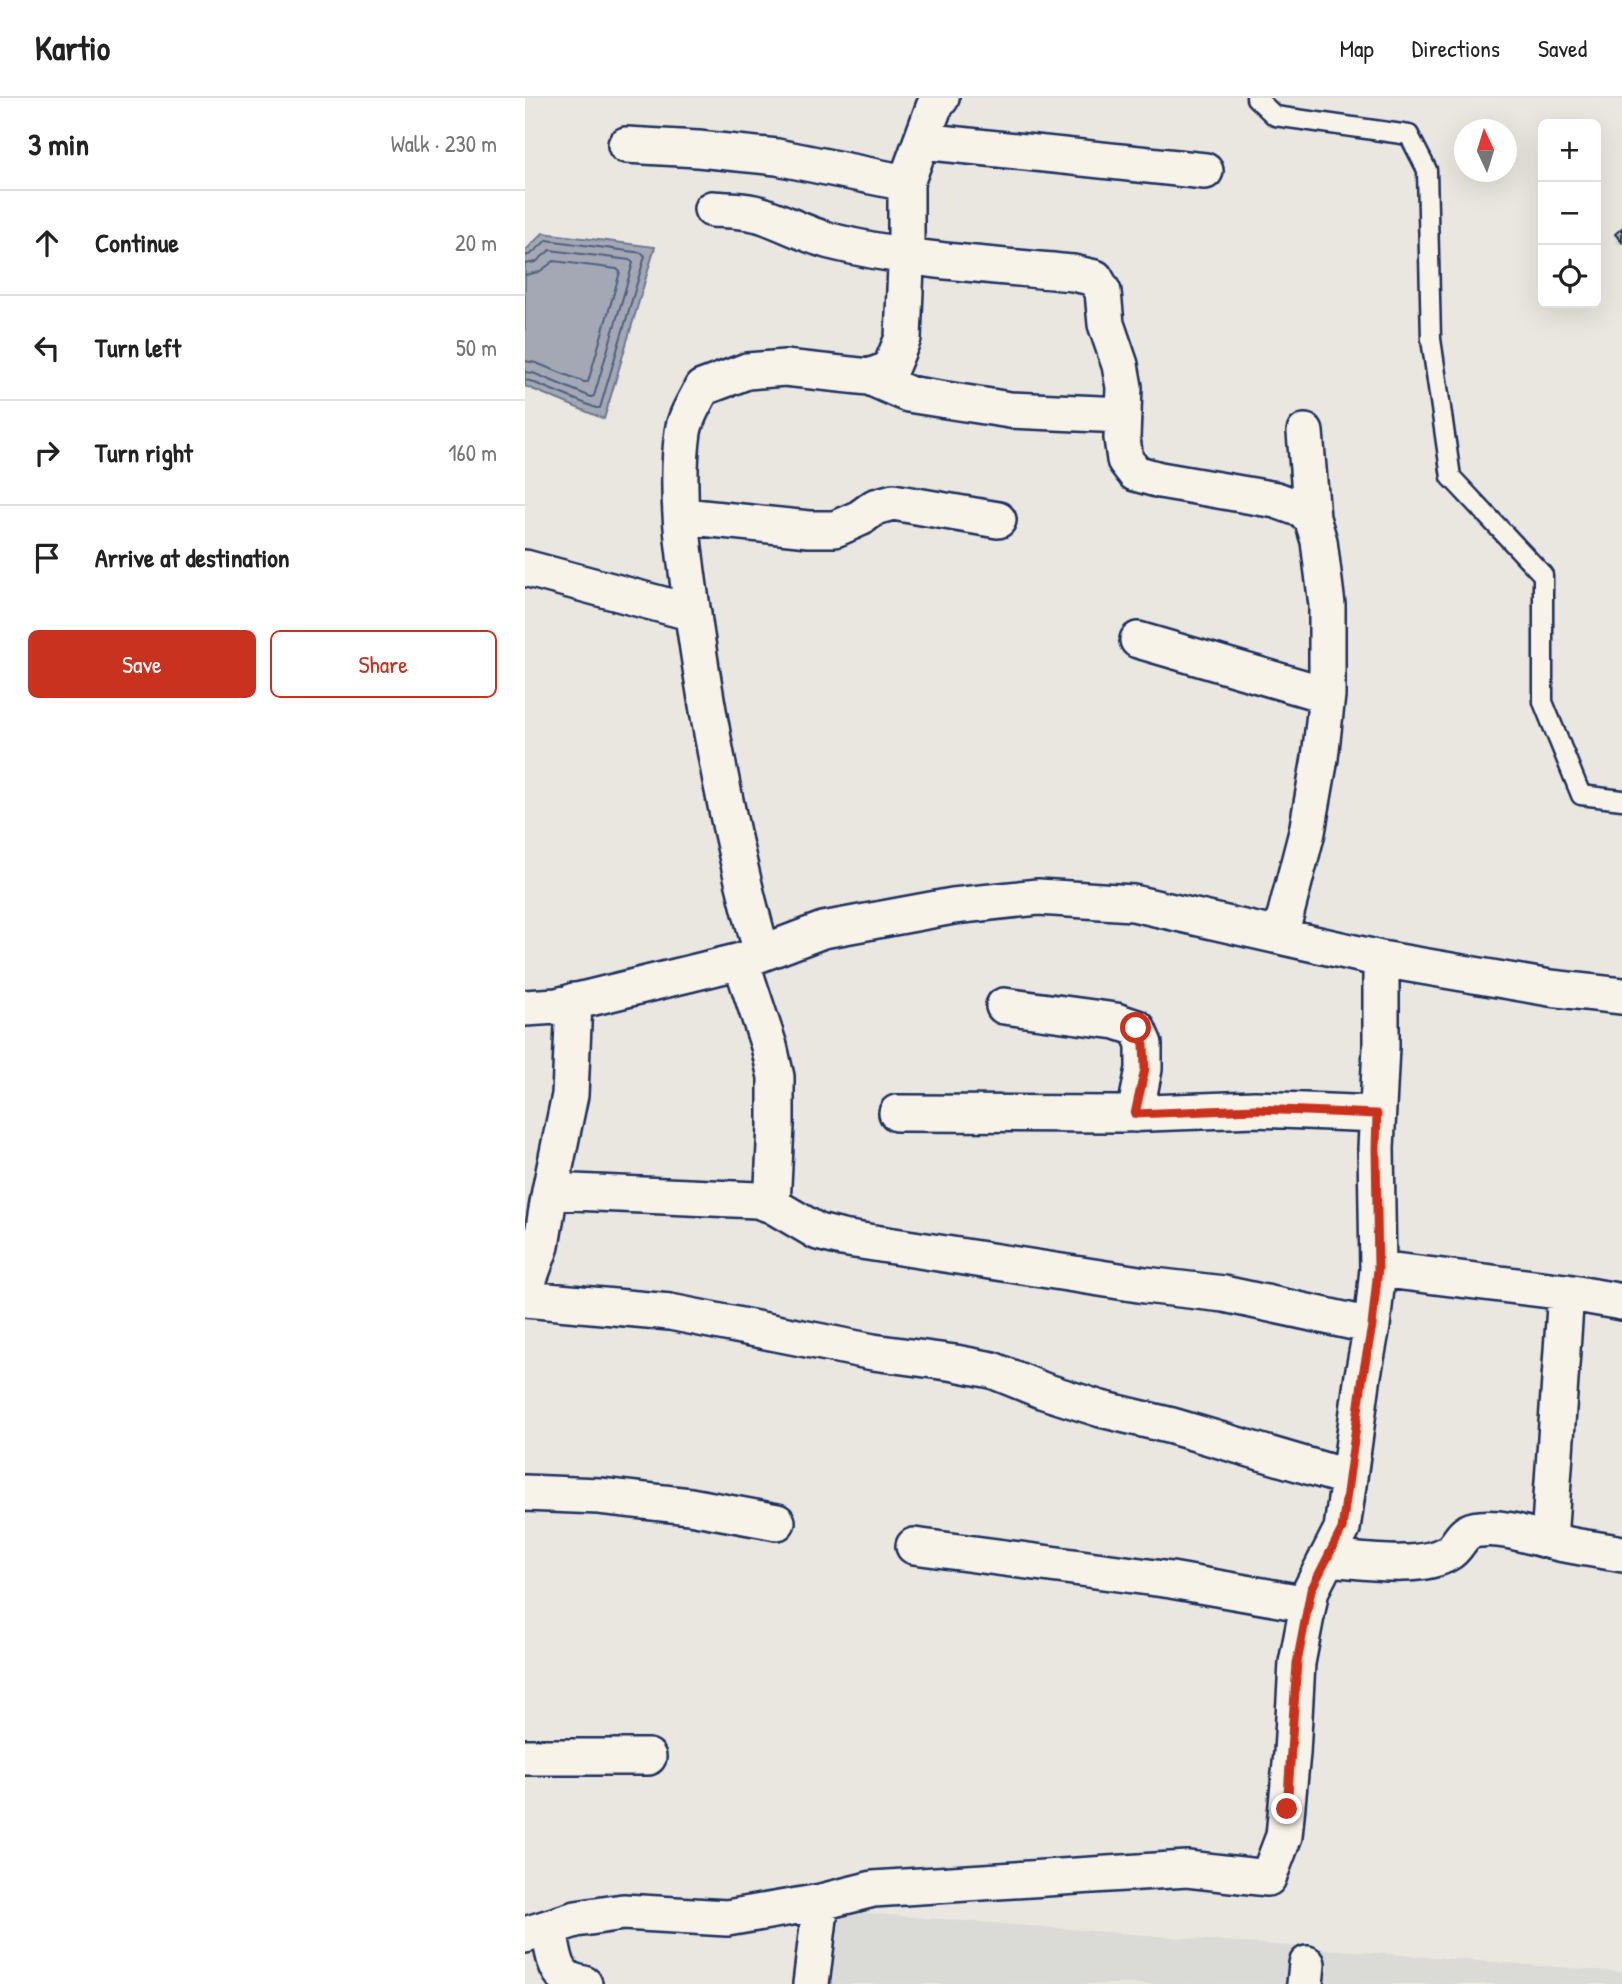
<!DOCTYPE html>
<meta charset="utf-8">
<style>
:root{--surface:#fff;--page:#f6f6f6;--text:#222;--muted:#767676;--line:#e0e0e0;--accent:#c8321e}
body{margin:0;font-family:"Patrick Hand",sans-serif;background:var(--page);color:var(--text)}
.controls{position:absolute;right:21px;top:21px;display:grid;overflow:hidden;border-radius:10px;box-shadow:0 7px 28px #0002}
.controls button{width:63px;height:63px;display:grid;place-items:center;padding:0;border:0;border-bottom:2px solid var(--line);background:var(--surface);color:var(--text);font:35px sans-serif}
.compass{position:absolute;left:929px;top:21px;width:63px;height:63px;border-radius:50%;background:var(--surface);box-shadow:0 7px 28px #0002;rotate:356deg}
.stop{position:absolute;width:21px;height:21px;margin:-16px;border:5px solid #c8321e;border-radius:50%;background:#fff}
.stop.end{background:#c8321e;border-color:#fff;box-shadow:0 2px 7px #0008}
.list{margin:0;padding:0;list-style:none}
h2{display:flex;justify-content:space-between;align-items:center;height:91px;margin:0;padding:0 28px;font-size:30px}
h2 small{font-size:23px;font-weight:400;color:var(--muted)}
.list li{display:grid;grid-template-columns:46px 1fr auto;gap:21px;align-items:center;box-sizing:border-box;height:105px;padding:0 28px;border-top:2px solid var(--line)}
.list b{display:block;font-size:26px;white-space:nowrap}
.list em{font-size:23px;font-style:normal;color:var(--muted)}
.actions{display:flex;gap:14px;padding:21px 28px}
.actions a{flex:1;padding:16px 0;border:2px solid var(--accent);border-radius:10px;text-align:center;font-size:24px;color:var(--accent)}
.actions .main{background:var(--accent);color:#fff}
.icon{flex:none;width:38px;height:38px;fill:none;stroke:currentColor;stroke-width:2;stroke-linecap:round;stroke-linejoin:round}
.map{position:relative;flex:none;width:1097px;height:1886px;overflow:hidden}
header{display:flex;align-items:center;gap:42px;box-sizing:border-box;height:98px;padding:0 35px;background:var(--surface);border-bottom:2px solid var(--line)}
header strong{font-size:33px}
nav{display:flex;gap:38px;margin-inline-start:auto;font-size:24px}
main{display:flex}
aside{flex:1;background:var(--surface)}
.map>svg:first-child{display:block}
.built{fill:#dadad6}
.water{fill:#a3a8b4;stroke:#6d7892;stroke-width:2}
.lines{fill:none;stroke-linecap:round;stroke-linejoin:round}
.shore{stroke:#515f80;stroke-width:2}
.building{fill:#b6babf;stroke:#1b2f5e;stroke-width:2;filter:url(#shadow)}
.lane-casing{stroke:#1b2f5e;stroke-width:23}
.street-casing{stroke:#1b2f5e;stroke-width:40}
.lane{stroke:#f7f3e8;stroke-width:18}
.street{stroke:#f7f3e8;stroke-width:35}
.route{stroke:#c8321e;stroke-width:9}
</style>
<header>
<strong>Kartio</strong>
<nav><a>Map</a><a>Directions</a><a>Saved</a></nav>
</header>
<main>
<aside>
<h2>3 min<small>Walk · 230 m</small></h2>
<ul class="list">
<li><svg class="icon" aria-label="ahead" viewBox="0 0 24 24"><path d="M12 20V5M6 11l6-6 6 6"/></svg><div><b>Continue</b></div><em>20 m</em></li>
<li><svg class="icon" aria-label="left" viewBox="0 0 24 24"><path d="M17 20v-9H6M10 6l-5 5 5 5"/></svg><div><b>Turn left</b></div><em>50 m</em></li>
<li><svg class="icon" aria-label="right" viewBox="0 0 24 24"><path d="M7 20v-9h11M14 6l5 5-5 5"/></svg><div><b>Turn right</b></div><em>160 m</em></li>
<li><svg class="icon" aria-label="arrive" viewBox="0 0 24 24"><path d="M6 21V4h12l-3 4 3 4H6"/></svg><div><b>Arrive at destination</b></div></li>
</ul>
<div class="actions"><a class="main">Save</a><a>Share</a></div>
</aside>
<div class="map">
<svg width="1097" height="1886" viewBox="0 0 1097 1886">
<defs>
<filter id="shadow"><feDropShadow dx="4.5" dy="8" stdDeviation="3.5" flood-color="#0004"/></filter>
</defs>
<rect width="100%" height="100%" fill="#eae7e0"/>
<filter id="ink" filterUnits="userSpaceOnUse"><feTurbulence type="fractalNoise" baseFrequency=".0143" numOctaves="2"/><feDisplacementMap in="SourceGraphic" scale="14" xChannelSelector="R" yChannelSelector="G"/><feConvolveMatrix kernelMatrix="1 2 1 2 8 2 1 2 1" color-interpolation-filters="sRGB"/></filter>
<g filter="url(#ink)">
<path class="built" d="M287,1811l810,63v12h-819z"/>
<path class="water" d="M18,135l112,14 -51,172 -79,-33v-135z"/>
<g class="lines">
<path class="shore" d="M0,158l6,-2 16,-14 95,13 3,3 -45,152h-4l-66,-27 -5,-1
M0,166l11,-2 14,-12 80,10 3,3 -39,133 -3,1 -58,-24 -8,-1
M0,177l14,-3 15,-11 63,8 3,3 -32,110h-4l-48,-19 -11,-2"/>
</g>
<path class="building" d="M1097,130v14l-7,-8z"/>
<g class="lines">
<g class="lane-casing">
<path id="lane" d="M731,0l19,18 134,19 18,35 4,169 20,138 92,98v127l38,93 41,5"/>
</g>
<g class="street-casing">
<path id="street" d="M397,43l283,30
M101,47l72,4 79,8 129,26
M187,111c18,1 36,1 53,7 22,8 42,19 65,25 79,20 162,24 243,32l22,5 8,14 3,32 14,41 4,22 -2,51 3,22 10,13 25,7 116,20 25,9 11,9 7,23 8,64v90l-7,63 -13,74 -27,104
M344,279l39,17 102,16 113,5
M780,334l7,86
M158,418l126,13h26l25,-11 15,-11 18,-5 105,18
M0,470l168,45
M613,542l189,55
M237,855c-30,-106 -51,-215 -67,-324 -9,-64 -21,-133 -12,-197 2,-15 13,-31 19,-44l45,-17 38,-3 84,9 21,-8 13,-31 3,-72v-83l28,-76 7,-9
M216,863l28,85 7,31v49l-4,79
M479,908l112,15 21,7 7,16v25l-9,45
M0,910l32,-2 184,-45 82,-31 130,-24 85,-9 95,6 248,56
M372,1015l225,1 133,-5 122,5
M25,1093l207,9 15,5 46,27 24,6 303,47 79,9 148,32
M853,1171l188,23 56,10
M0,1192l16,-44 9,-55 20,-96 4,-94
M0,1201l145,13 203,40 82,11 37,7 52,21 57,18 71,17 177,52
M0,1395l74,3 91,10 87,16
M1024,1442l17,-248
M389,1448l257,34 137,24
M802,1460c32,2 93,13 121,-5 13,-7 11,-23 32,-24 28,-3 57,10 84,15 19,4 39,6 58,10
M0,1659h123
M24,1830c3,14 4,41 18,50 4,3 12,5 17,6
M0,1837l51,-16 47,-7 104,6 94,-16 52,-13 314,-20 81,9 16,-42 8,-83 5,-90 14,-73 31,-61 21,-154 9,-49 6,-57 -2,-121 5,-101v-88l169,29 72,8
M286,1886l10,-82
M780,1886l2,-20"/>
</g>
<use href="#lane" class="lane"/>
<use href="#street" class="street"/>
</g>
</g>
<g class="lines" filter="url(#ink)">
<path class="route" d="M611,930l8,16 1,25 -10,45 120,-5 122,5 -1,35 2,120 -6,57 -9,49 -21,154 -31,61 -14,73 -10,146"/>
</g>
</svg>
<div class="controls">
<button>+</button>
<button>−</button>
<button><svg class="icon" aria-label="locate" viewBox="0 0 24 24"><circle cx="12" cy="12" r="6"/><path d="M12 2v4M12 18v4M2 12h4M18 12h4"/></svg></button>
</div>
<svg class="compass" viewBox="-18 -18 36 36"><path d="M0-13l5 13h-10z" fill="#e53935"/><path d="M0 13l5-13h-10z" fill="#767676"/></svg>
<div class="stop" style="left:611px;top:930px"></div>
<div class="stop end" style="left:762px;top:1711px"></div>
</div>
</main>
